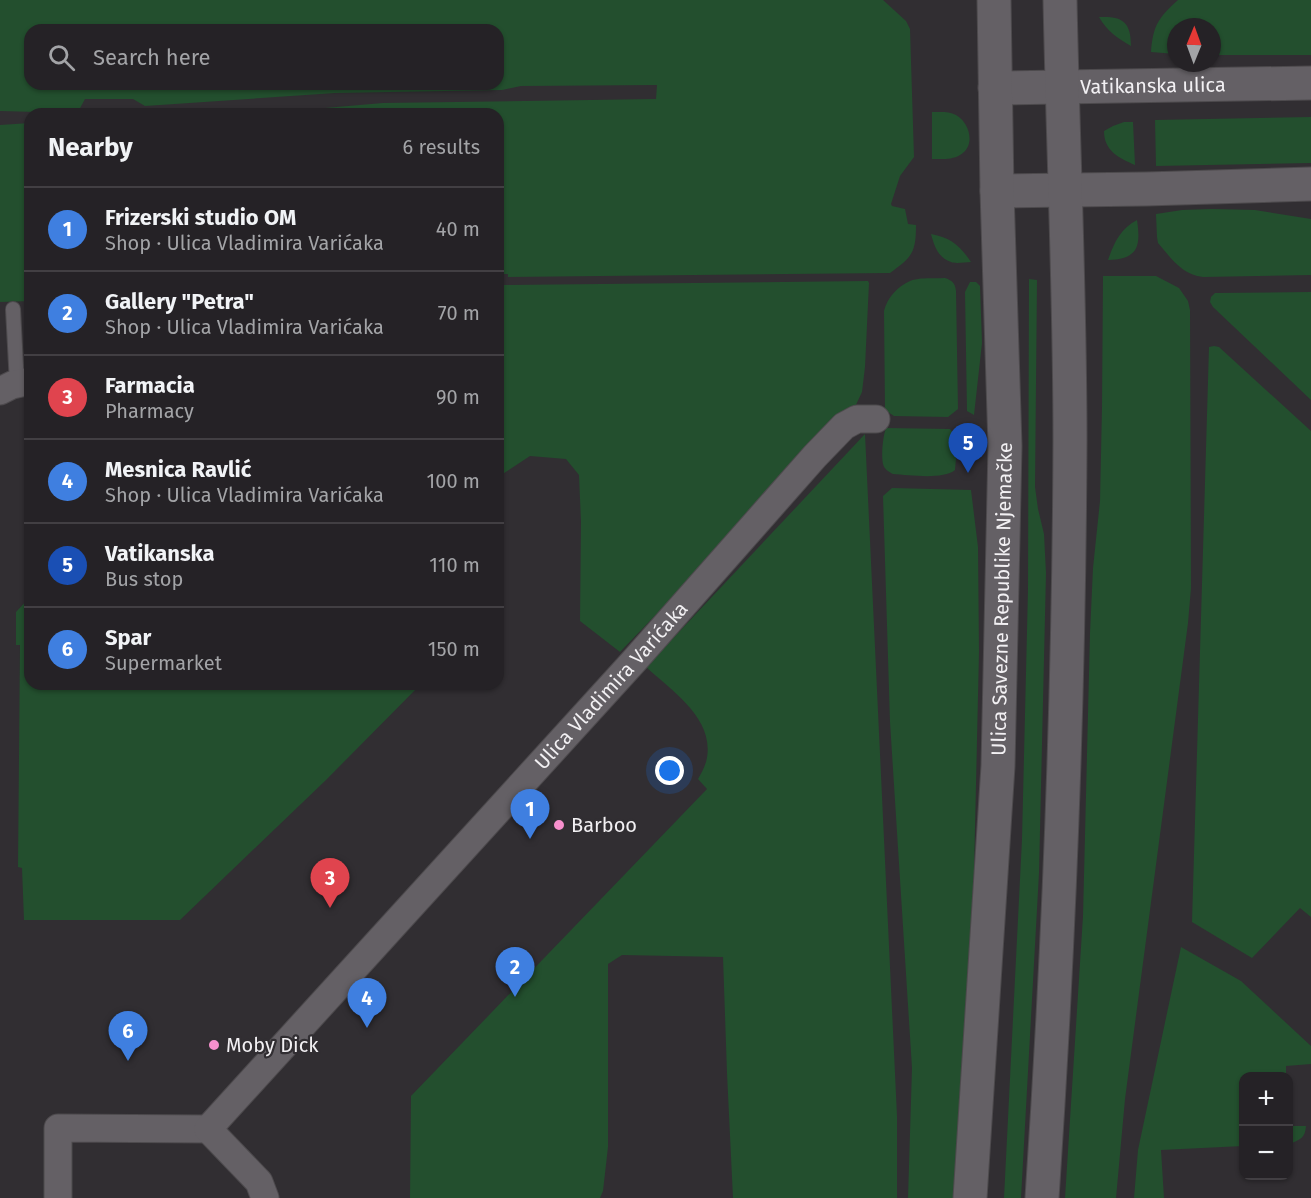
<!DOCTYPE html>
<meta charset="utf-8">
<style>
:root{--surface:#252226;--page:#2d2a2e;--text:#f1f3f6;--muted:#a3a4a7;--line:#423f43;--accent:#f790cd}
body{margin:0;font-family:"Fira Sans",sans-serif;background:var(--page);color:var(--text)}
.controls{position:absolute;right:18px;bottom:18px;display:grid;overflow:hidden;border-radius:12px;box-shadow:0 2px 4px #0004}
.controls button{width:54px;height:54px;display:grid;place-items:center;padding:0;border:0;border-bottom:2px solid var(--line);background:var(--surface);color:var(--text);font:30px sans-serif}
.compass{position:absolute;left:1167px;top:18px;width:54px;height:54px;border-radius:50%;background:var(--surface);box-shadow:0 2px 4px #0004;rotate:1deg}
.you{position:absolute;left:670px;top:771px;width:21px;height:21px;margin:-15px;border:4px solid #fff;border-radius:50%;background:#1a73e8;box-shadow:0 0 0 9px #1a73e833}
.badge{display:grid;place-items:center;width:39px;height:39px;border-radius:50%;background:var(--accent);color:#fff;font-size:20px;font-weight:700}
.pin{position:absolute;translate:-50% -50px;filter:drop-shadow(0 2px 3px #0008)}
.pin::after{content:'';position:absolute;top:32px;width:21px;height:18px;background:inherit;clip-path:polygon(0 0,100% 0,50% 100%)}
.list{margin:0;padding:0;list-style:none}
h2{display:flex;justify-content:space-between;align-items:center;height:78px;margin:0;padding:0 24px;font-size:26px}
h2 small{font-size:20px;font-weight:400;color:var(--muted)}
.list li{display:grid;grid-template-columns:39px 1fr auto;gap:18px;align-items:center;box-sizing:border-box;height:84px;padding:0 24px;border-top:2px solid var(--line)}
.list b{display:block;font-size:22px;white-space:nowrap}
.list p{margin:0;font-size:20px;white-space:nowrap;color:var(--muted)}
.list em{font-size:20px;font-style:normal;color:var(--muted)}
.icon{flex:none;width:33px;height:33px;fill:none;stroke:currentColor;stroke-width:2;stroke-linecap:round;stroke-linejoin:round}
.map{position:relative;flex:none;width:1311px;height:1198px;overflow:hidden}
.search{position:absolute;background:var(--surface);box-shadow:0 2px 4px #0004;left:24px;top:24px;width:480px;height:66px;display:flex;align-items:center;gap:15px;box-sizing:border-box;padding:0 21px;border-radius:18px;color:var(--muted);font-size:22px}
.panel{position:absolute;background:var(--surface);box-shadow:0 2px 4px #0004;left:24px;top:108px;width:480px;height:582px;border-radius:18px}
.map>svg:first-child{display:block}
.green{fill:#234f2e;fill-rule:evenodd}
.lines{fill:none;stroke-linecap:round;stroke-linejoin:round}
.lane-casing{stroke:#4d4a4d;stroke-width:16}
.street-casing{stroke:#4d4a4d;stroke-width:29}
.secondary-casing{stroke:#4d4a4d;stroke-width:35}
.lane{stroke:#646065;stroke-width:14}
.street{stroke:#646065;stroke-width:27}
.secondary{stroke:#646065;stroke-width:33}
.poi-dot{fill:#f790cd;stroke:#312e32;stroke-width:2}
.labels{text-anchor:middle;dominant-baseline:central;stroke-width:4.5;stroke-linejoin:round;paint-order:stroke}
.street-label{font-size:20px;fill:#f2f0f3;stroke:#312e32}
.poi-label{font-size:20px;fill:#f2f0f3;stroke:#312e32;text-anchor:start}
</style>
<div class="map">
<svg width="1311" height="1198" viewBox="0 0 1311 1198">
<rect width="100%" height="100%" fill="#312e32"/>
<path class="green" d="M0,0h883l23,21 4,8 4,128 -14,19 -9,28 1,2 13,3 3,15 8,1c0,28 -4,32 -26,48l-382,4v-3h-10v-160h-243l128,-11 273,-4 1,-14 -136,1 -19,4 -167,3 -190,13 -12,-7h-48l-6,11 -4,3 -75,-2zM30,30h468v54h-468z
M1178,0h133v55h-99v-28h-36v27l-25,-2c2,-26 7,-34 27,-52z
M1099,17c23,-1 32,4 32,29 -14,-8 -24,-15 -32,-29z
M932,112c8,0 17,-1 24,3 14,8 20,31 4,40 -8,5 -19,4 -28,4z
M1311,117v46l-155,3 -1,-46z
M1124,122h9l2,43c-16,-7 -31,-14 -31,-34l9,-5z
M30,123v178l-30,1v-177z
M1212,209l43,1 56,9v56l-108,2c-21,-2 -32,-19 -45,-34l-1,-6 -1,-23 26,-4z
M1137,220c4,27 1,39 -29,40 6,-17 12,-31 29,-40z
M931,234c21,4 29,12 40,28 -6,0 -15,2 -20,0 -13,-4 -17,-17 -20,-28z
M1103,276h53l23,12 9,13 2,9 1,278 -3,35 -63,476 -9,99h-51l18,-282 7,-283 3,-65 7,-67 2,-94z
M945,278c8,3 10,5 11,13l2,118 -10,8 -54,-1 -9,-6 -1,-99c3,-13 14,-25 26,-30 10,-4 24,-2 35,-3z
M1029,279l8,1 -2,207 3,22 6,25 2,39 -7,300 -18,325h-17l18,-359 6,-250z
M868,281l1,2 -4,84 -3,25 -8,17 -234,243 -40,-31 1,-99 -2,-47 -13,-16 -36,-3 -32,21 1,-192z
M970,282h6l4,4 2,57 -8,72 -7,-4 -2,-119z
M1311,292v108l-98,-93 -3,-5 1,-5 4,-4z
M1214,346l5,1 92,84v486l-11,-9 -48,50 -60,-36 17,-575z
M886,428l64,1c10,11 6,27 5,41 -12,10 -46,5 -62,4 -4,-2 -9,-5 -10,-10 -2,-9 0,-28 3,-36z
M865,434l32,682v82h-164l-6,-125 -4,-116 -101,-2 -14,9v183l-5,44 -3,7h-190l1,-102 296,-307 -9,-10c3,-5 6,-11 8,-17 11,-42 -33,-70 -60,-95z
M892,488l79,2 7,57 1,105 -5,220 -20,326h-46l4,-130 -22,-346 -7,-226z
M30,597v87h391l-95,96 -146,140h-156l-2,-52 -4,-1 2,-222h-4v-33z
M1181,947l60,34 70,65v18l-25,2v10h-42l-1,70 -82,4 3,48h-30l4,-48z
M1289,1126h17c-1,12 -5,13 -16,18h-1z"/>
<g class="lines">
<g class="lane-casing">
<path id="lane" d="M13,309l4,75"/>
</g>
<g class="street-casing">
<g id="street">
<path d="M0,391l12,-6 18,-4"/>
<path d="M58,1198v-70l150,1"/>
<path id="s1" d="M265,1198l-6,-16 -51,-53 426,-468 181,-205 29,-30 13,-7h19"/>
</g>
</g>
<g class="secondary-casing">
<g id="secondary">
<path id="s2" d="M995,88l316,-5"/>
<path d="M997,191l149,-2 165,-5"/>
<path id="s3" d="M970,1198l28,-432 7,-320 -8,-255 -3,-191"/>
<path d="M1042,1198c17,-252 27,-505 28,-758 0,-147 -7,-293 -10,-440"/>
</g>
</g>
<use href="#lane" class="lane"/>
<use href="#street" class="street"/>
<use href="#secondary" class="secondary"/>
</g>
<g class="poi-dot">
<circle cx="559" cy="825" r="6"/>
<circle cx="214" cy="1045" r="6"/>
</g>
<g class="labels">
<g class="street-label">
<text stroke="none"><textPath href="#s2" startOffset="158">Vatikanska ulica</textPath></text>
<text stroke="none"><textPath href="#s3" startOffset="600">Ulica Savezne Republike Njemačke</textPath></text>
<text stroke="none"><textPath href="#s1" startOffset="690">Ulica Vladimira Varićaka</textPath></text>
</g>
<g class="poi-label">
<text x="571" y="825">Barboo</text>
<text x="226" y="1045">Moby Dick</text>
</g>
</g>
</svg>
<div class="controls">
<button>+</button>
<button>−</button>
</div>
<svg class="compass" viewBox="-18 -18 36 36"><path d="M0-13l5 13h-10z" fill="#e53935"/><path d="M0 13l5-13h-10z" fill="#a3a4a7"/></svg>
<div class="you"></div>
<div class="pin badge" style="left:530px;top:839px;background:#3f7fe0">1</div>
<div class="pin badge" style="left:515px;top:997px;background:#3f7fe0">2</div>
<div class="pin badge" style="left:330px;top:908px;background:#e0444e">3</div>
<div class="pin badge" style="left:367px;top:1028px;background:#3f7fe0">4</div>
<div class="pin badge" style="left:968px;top:473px;background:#1a4fb4">5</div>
<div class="pin badge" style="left:128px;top:1061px;background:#3f7fe0">6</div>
<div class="search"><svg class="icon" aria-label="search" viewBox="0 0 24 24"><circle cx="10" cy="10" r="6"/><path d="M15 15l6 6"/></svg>Search here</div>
<section class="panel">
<h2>Nearby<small>6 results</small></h2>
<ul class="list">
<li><span class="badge" style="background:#3f7fe0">1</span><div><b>Frizerski studio OM</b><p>Shop · Ulica Vladimira Varićaka</p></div><em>40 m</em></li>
<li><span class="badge" style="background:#3f7fe0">2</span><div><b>Gallery &quot;Petra&quot;</b><p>Shop · Ulica Vladimira Varićaka</p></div><em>70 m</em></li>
<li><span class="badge" style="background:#e0444e">3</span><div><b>Farmacia</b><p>Pharmacy</p></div><em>90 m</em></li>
<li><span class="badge" style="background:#3f7fe0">4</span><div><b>Mesnica Ravlić</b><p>Shop · Ulica Vladimira Varićaka</p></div><em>100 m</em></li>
<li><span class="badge" style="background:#1a4fb4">5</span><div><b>Vatikanska</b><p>Bus stop</p></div><em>110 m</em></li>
<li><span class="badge" style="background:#3f7fe0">6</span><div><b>Spar</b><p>Supermarket</p></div><em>150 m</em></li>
</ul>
</section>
</div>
